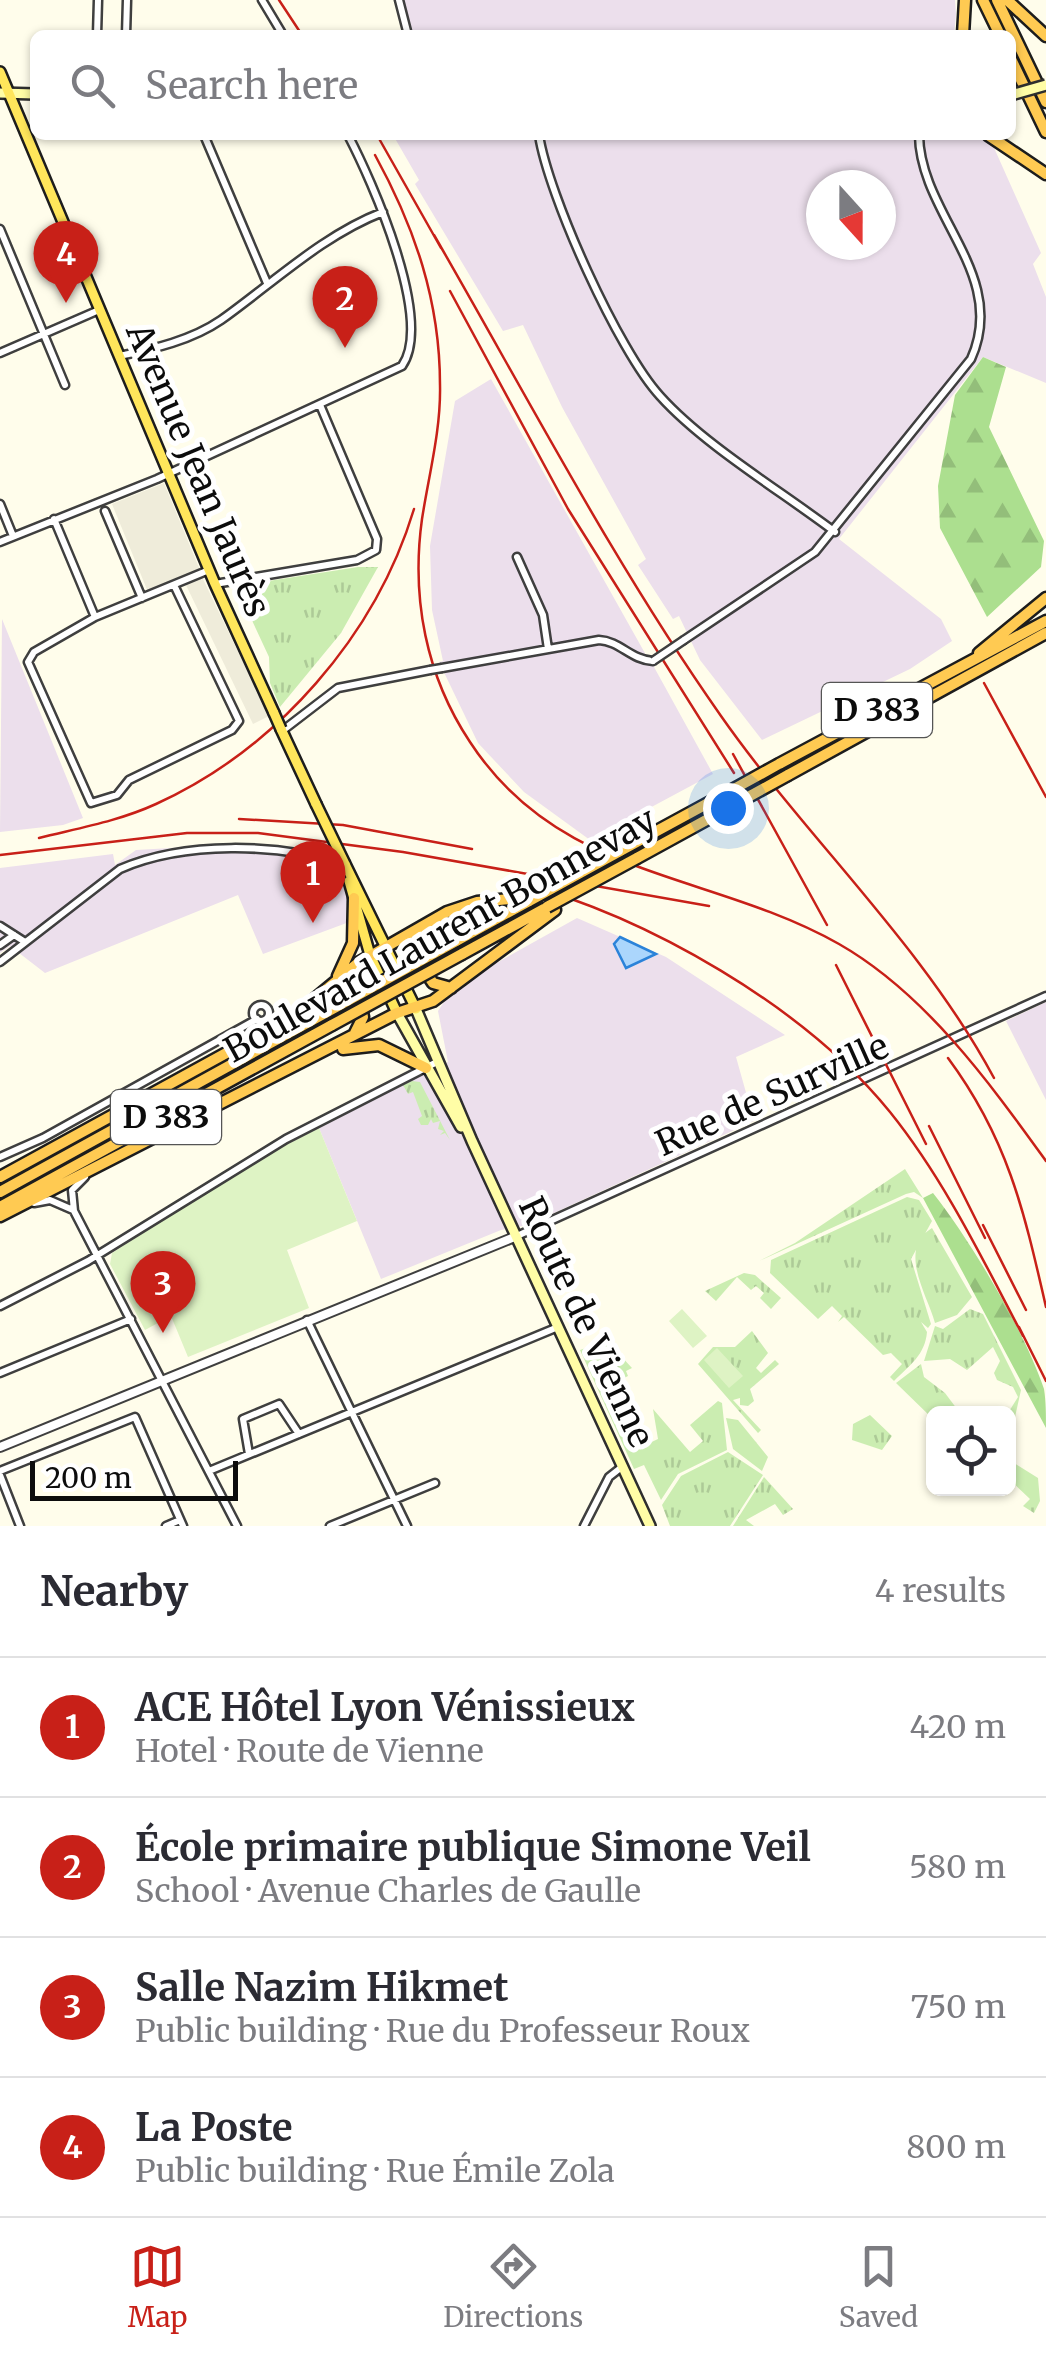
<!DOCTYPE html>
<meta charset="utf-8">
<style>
:root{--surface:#fff;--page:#f7f7f7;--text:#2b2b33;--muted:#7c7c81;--line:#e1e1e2;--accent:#c82018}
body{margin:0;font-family:Merriweather,serif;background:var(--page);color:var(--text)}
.controls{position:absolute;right:30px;bottom:30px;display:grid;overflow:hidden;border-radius:15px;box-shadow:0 2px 8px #0004}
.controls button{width:90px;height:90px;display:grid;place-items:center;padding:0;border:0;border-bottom:2px solid var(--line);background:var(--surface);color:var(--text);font:50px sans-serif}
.compass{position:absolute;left:806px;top:170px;width:90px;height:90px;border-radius:50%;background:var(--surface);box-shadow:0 2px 8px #0004;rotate:159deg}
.scale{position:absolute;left:30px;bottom:25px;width:208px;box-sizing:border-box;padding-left:10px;border:5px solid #0c0c0c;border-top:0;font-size:28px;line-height:35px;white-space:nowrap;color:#0c0c0c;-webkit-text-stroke:8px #fff;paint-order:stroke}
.you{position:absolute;left:728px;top:808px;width:35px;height:35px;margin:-25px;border:8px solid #fff;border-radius:50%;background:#1a73e8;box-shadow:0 0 0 15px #1a73e833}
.badge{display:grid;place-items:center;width:65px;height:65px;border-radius:50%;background:var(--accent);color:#fff;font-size:32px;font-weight:700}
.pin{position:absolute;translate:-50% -82px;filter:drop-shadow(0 2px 5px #0008)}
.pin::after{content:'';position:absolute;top:52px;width:35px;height:30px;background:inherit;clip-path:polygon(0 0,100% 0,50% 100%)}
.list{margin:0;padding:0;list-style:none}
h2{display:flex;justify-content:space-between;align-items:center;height:130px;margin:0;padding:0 40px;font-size:42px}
h2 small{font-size:32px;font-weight:400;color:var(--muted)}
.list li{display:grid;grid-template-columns:65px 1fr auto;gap:30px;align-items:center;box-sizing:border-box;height:140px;padding:0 40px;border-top:2px solid var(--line)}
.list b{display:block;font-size:38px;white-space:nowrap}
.list p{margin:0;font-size:32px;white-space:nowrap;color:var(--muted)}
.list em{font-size:32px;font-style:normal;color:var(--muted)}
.icon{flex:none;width:55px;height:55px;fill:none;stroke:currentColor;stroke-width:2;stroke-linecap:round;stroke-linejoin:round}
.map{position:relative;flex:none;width:1046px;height:1526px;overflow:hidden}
.search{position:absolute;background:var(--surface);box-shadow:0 2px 8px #0004;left:30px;right:30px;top:30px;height:110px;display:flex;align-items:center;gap:25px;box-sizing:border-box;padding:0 35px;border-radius:15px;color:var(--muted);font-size:38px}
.sheet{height:690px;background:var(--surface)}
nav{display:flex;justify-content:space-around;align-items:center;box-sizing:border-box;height:140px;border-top:2px solid var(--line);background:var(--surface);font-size:28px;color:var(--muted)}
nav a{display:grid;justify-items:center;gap:5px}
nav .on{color:var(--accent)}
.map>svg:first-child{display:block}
.industrial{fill:#ecdfec;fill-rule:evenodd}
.grass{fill:url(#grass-tufts)}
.forest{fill:url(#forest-firs)}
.pitch{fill:#def3c4}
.plaza{fill:#efecda}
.water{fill:url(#water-ripples);stroke:#2b83d9;stroke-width:2.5}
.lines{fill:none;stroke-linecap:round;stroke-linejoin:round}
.minor-casing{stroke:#3f3f3f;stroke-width:11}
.tertiary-casing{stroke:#3f3f3f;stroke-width:12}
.secondary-casing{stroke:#2e2e2e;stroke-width:14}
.primary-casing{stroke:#1d1d1d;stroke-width:14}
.trunk-casing{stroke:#1d1d1d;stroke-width:15}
.minor{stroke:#fff;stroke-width:6}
.tertiary{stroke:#fff;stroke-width:8}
.secondary{stroke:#fffda6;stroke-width:9}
.primary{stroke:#ffe65b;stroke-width:9}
.trunk{stroke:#ffca52;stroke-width:10}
.tram{stroke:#c82018;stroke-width:2.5}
.rail{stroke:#c82018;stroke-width:2.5}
.minor-bridge-casing{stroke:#3f3f3f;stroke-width:11;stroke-linecap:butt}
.secondary-bridge-casing{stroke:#2e2e2e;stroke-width:14;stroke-linecap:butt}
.primary-bridge-casing{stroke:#1d1d1d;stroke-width:14;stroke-linecap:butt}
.trunk-bridge-casing{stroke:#1d1d1d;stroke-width:15;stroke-linecap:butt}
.minor-bridge{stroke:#fff;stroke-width:6}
.secondary-bridge{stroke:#fffda6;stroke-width:9}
.primary-bridge{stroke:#ffe65b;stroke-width:9}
.trunk-bridge{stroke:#ffca52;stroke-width:10}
.labels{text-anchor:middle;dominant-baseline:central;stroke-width:10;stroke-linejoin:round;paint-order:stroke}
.shield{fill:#fff;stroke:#555;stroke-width:2.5}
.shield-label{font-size:32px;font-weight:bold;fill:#0c0c0c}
.street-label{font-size:35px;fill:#0c0c0c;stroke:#fff}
</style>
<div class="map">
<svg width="1046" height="1526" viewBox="0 0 1046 1526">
<defs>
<pattern id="grass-tufts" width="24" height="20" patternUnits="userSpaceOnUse" patternTransform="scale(2.5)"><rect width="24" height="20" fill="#cbedb1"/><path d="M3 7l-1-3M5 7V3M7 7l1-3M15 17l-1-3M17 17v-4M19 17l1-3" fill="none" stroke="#adca97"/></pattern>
<pattern id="forest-firs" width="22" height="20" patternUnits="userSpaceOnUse" patternTransform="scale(2.5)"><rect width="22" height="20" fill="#acdf8f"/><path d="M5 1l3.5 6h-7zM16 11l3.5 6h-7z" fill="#93be7a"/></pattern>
<pattern id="water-ripples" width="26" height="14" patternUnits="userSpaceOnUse" patternTransform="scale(2.5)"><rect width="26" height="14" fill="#abd6fc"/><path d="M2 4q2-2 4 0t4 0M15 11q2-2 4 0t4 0" fill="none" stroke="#92b6d7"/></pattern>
</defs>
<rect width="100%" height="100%" fill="#fffdeb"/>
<path class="industrial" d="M403,0h552l1,14 -2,21h-542z
M393,135h588l10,6 50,112 -8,11 13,33v86l-63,-26 -144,182 102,80 11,22 -42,28 -148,71 -62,-80 -21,-44 -6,3 -35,-54 8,-6 -84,-152 -39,-82 -20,6 -88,-147 4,-4zM821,185h60v60h-60z
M491,379l155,276h9l5,7 -6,5 59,107 -123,66 -66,-48 -46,-49 -39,-81 4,-1 -11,-51 -2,-64 25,-145z
M2,619l81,199 -20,7 -63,7z
M224,845l108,7 18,44 2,25 -89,33 -25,-59 -193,78 -35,-27 -10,7v-85l113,-14 2,11 21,-15z
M577,918l89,39 119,78 -49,22 18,64 -226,104 -27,5 -120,49 -62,-151 129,-66 -10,-51 6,-9 38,-31z
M1046,1002v98l-40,-79z"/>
<path class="grass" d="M358,567h20l-37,66 -61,74 -10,-24 -1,-26 -33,-71z
M412,1081l8,1 30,58 -5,-7 -5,2 4,-4 -6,-2 2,-8 -7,2 -2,-4 -3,6h-7l-3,-6 4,-3 -9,-24 -5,2 -5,-9z
M905,1169l18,29 -9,-6 -8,2 -147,67 36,-18z
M907,1197l12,3 13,21 -21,38 20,65 -3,4 -7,-6 6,10c-2,23 -17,33 -33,49l-4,-4 12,-13 -11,-11 -8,2 -39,-38 -6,5 4,-6 -10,-10 -14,13 -48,-46 1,-13z
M932,1228l40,69 -15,18 -22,8c-8,-29 -38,-74 -3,-95z
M744,1273l11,2 26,23 -10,11 -11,-11 4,-5 -8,-7 -5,4 -14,-13 -21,24 -11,-10z
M970,1309l13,5 38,76 -6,27 -7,-4 10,-16 -5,-10 -16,-7 -3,-7 6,-12 -7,-14 -26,23 -17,-11 -26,2 11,-35 8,3z
M752,1331l16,22 -12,15 5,5 14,-13 4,4 -29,25 4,12 -6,5 -8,-1v-7l-7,2 28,30 -3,3 -60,-69 15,-17h22z
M607,1341l25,27 -6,3 2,5 -14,7 12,30 8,-3 -5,10 14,26 15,-7 -5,-30 37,43 13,-11 -13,-16 28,-24 4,2 5,47 -49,24 -17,26 -17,-35 -10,4 -54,-119z
M921,1364l3,13 21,16 15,20 -26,1 -1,5 -37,-36z
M870,1415l22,21 -10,14 -30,-10 1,-16z
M726,1418l12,2 30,37 -6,14 -29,-22z
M728,1452l35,23 -33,51h-60l-8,-21 19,-29z
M1009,1460l29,18 2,23 -6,12 -11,-7 7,-7 -21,-20z
M764,1477l29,32 -10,6 -8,-11 -29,16 8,6h-21z"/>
<path class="forest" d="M983,357l23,10 -17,60 55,114 -3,26 -54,50 -47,-89 -2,-42 17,-91z
M933,1193c38,48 92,139 111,196 2,12 2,27 2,39l-123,-230z"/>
<path class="pitch" d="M319,1128l38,93 -70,29 22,58 -121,49 -17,-41 -26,14 -35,-66 2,-11 136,-88z
M682,1309l25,27 -14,12 -24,-27z
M717,1348l26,28 -14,12 -25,-28z"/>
<path class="plaza" d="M164,483l36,87 -52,22 -36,-88z
M202,577l67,139 -16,8 -68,-141z"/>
<path class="water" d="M620,937l36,17 -30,14 -12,-24z"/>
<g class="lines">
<g class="minor-casing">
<path id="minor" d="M262,0l21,35
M399,0l9,35
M97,35l1,-35
M126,35l1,-35
M204,135l63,148
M539,135c9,60 80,217 121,261 44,49 121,95 175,136
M0,229l65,156
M0,353l99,-43
M119,356c35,-7 73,-16 102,-36 52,-37 102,-85 162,-108
M0,504l13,32
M105,511l37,87
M54,519l41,98 -61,35 -6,10 63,141 26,-8 12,-15 103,-50 7,-9 -65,-136
M0,542l157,-63 245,-113c32,-46 -30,-185 -54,-231
M517,557l26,58 5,34
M215,584l142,-24 19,-10 1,-11 -57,-134
M95,617l114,-47
M684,640l131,-88 156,-193c38,-84 -51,-144 -52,-224
M442,668l157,-28c21,1 32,20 54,21
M282,731l56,-43 92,-18
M0,926l25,16
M0,945l14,-10
M0,962l120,-93c64,-28 158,-26 223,-5
M253 1013a8 8 0 1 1 16 0a8 8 0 1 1-16 0Z
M0,1157l43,-19 214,-119
M85,1177l-13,13 2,21 163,315
M34,1203l16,-3 23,10
M517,1236l529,-240
M0,1306l88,-45 198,-122 151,-77
M307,1320l100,206
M0,1373l131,-54
M249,1454l-6,-35 36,-15 20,30
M0,1471l135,-54 48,109
M209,1471l349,-144
M0,1475l20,51
M166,1526l14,-6
M330,1526l105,-43
M584,1526l25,-49 14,-11"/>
</g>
<g class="tertiary-casing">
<path id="tertiary" d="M0,1447l517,-211"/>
</g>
<g class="secondary-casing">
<path id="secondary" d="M0,93l35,1
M416,1009l56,132 178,385
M397,1013l64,114"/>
</g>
<g class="primary-casing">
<path id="primary" d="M0,72l215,512 59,129
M281,729l35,75
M345,864l71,145
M349,881l21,74 27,58"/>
</g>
<g class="trunk-casing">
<path id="trunk" d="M983,0l17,35
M997,0l49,102
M1007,0l39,36
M963,35l2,-35
M1011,59l35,73
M988,135l58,39
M979,653l67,-55
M779,764l267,-143
M788,775l258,-142
M620,851l103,-56
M637,858l93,-51
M430,924c-18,23 -13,36 3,59l18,5
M456,941l73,-40
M462,954l82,-45
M338,976l15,-33 1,-45
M329,992c20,-3 31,6 34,25l-8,16
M343,1049l36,-4 47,23
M0,1177l294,-161 64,-53 89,-51 30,-10 43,-4
M0,1192l325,-179
M0,1207l332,-182
M0,1216l397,-203 36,-12 122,-91"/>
</g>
<use href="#minor" class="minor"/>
<use href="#tertiary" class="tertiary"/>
<use href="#secondary" class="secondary"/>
<use href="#primary" class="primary"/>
<use href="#trunk" class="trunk"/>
<path class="tram" d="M984,683l62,114"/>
<path class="rail" d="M279,0l23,35
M377,135l64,113
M375,155c40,73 65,146 65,230 1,45 -11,89 -18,134 -11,79 4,157 48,223 90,138 240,129 369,202 86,49 150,138 207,217
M434,235c93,161 180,329 287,481 87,124 201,228 273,362
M450,291l118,218 166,264
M733,754l94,171
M239,819l104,6 129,24
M39,838c40,-10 80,-17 117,-34 121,-55 220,-169 258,-295
M0,855l187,-22h71l145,19 306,54
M517,882c131,35 287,124 373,230 54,67 93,148 133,224
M836,965l90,179
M948,1058c60,81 76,153 98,249
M929,1126l56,112
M983,1225l43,85
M1019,1327l27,54"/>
<g class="minor-bridge-casing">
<path id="minor-bridge" d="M653,661l31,-21
M430,670l12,-2"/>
</g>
<g class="secondary-bridge-casing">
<path id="secondary-bridge" d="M1011,95l35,-10"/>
</g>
<g class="primary-bridge-casing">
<path id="primary-bridge" d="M274,713l7,16
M316,804l29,60"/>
</g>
<g class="trunk-bridge-casing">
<path id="trunk-bridge" d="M723,795l56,-31
M730,807l58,-32
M520,898l31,-17
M529,901l91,-50
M547,907l90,-49
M325,1013l131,-72
M332,1025l130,-71"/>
</g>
<use href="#minor-bridge" class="minor-bridge"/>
<use href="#secondary-bridge" class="secondary-bridge"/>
<use href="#primary-bridge" class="primary-bridge"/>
<use href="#trunk-bridge" class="trunk-bridge"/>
</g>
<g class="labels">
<g class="shield">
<rect x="822" y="683" width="110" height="54" rx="8"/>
<rect x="111" y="1090" width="110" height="54" rx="8"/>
</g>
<g class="shield-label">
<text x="877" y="710">D 383</text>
<text x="166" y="1117">D 383</text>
</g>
<g class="street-label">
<text transform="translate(198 470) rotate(67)">Avenue Jean Jaurès</text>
<text transform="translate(440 935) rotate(-29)">Boulevard Laurent Bonnevay</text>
<text transform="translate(772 1095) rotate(-24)">Rue de Surville</text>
<text transform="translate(586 1322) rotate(65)">Route de Vienne</text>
</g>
</g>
</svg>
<div class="controls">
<button><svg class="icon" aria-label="locate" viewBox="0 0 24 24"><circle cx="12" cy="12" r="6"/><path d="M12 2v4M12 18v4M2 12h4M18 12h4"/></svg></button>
</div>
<svg class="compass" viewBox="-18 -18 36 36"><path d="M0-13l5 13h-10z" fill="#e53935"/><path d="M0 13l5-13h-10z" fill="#7c7c81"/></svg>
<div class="scale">200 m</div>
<div class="you"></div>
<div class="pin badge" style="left:313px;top:923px">1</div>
<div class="pin badge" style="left:345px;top:348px">2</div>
<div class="pin badge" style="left:163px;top:1333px">3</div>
<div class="pin badge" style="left:66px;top:303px">4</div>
<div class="search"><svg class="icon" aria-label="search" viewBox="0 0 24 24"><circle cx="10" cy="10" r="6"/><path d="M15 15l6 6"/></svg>Search here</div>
</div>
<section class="sheet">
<h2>Nearby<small>4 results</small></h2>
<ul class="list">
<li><span class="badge">1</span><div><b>ACE Hôtel Lyon Vénissieux</b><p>Hotel · Route de Vienne</p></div><em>420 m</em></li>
<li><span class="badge">2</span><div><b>École primaire publique Simone Veil</b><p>School · Avenue Charles de Gaulle</p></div><em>580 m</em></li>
<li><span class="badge">3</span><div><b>Salle Nazim Hikmet</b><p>Public building · Rue du Professeur Roux</p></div><em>750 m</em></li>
<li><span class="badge">4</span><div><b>La Poste</b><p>Public building · Rue Émile Zola</p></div><em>800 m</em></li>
</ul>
</section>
<nav>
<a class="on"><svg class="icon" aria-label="map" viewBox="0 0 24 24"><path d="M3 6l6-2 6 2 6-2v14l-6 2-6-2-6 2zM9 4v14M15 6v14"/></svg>Map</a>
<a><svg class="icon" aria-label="directions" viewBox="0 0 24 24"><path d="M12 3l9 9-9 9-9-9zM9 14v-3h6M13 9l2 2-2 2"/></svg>Directions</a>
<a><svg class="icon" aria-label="saved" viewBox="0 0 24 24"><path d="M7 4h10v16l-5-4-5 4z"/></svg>Saved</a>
</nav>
